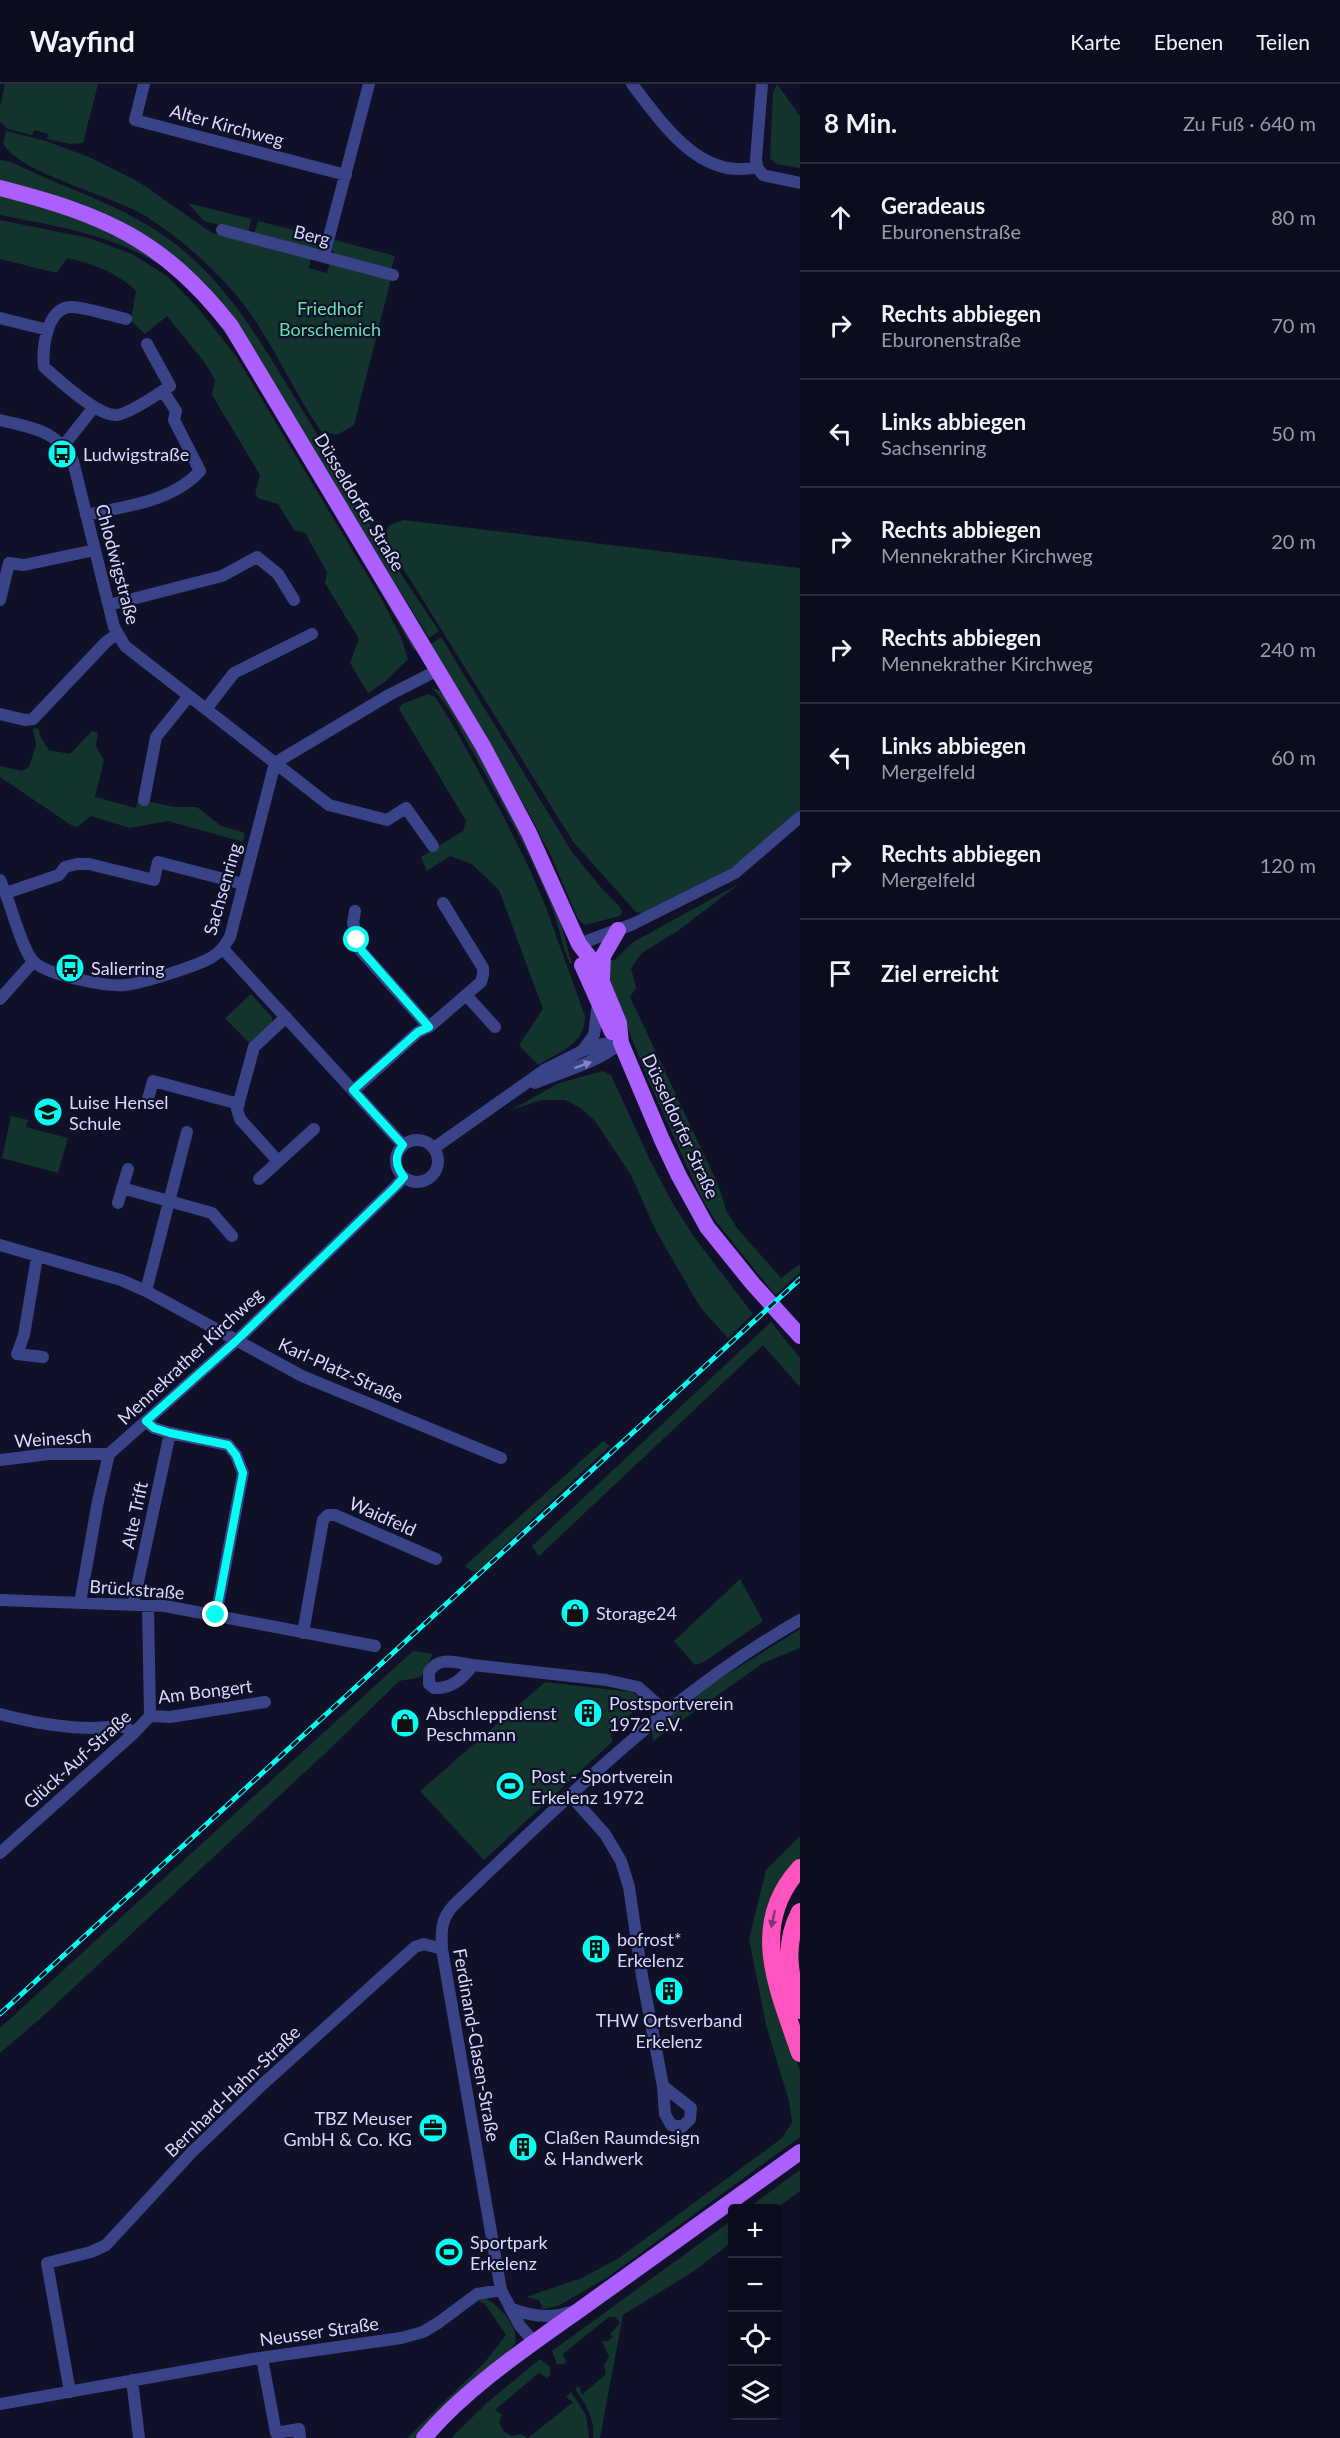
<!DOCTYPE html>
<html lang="de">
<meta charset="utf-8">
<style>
:root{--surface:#0c0c1f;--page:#1a1a2c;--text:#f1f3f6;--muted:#9a9ba4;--line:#2c2c3d}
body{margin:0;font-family:Lato,sans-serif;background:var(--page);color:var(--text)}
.controls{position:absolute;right:18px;bottom:18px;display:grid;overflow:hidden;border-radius:6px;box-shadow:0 3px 9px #0003}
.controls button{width:54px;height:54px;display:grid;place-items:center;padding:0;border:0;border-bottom:2px solid var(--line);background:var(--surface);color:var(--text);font:30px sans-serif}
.stop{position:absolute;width:18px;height:18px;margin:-14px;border:4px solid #04fff2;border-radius:50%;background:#fff}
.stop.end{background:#04fff2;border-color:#fff;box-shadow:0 2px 6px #0008}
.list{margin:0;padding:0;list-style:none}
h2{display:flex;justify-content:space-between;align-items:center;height:78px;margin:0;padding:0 24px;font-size:26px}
h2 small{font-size:20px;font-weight:400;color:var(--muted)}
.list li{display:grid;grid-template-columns:39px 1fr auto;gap:18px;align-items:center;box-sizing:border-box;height:108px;padding:0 24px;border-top:2px solid var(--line)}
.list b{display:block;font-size:22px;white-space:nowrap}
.list p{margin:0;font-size:20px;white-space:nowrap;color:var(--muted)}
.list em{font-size:20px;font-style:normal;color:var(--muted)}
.icon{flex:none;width:33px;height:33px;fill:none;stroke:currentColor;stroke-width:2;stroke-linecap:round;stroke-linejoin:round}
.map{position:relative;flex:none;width:800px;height:2354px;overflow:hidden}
header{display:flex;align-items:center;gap:36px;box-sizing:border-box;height:84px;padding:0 30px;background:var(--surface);border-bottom:2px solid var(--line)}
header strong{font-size:28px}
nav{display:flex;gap:33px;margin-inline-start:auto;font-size:21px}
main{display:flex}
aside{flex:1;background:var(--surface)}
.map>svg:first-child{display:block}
.green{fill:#13332d}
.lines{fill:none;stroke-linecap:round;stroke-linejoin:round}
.minor{stroke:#3a4388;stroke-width:12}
.major{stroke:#ab5fff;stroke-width:16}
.highway{stroke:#ff53bf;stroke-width:18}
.rail-casing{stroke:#04fff2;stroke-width:5}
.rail{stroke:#101029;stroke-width:3;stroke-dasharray:9;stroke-linecap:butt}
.oneway{fill:#8186be}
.oneway2{fill:#883274}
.route{stroke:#04fff2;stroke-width:8}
.labels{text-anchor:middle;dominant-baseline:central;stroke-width:4.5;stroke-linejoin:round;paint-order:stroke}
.street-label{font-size:18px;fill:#d8d9ff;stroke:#101029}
.park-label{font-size:18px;fill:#61e2ae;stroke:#101029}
.poi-label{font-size:18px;fill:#d8d9ff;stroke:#101029;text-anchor:start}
</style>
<header>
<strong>Wayfind</strong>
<nav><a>Karte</a><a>Ebenen</a><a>Teilen</a></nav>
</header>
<main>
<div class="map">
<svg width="800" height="2354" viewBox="0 0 800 2354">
<rect width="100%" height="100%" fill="#101029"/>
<path class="green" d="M5,0h93l-15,59 -12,1 -24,-5 1,-5 -14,-4 -2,5 -24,-6 -8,-7v-15z
M777,0l23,32v52l-24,-4 -6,-6 3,-65z
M6,47l40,10 43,16 50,25 73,51 99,25 -2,10 18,5 3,-11 61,17 -37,146 -17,10 -16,-4c-28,-40 -47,-86 -76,-125 -27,-35 -61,-65 -98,-89 -32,-21 -130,-44 -144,-74z
M0,76l12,2c58,30 113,42 166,84 46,37 76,84 106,134 28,45 55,91 81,136 23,40 49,77 74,115l-10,7 -199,-324c-67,-83 -130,-107 -230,-133z
M0,111c51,14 109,27 152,59 70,51 109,130 152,203 38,64 77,127 113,192l-3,2c-41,-74 -84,-145 -127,-216 -32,-53 -74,-137 -127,-170 -49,-31 -105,-39 -160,-50z
M188,119l63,16 -3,14 -44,-12z
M0,136l89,18 43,16 35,22 31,32 38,48 145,242 20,39 7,22 -22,22 -18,12 -18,-30 9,-24 -34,-56 2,-11 -22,-39 -11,-3 -16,-26 -20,-6 -3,-4 5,-19 -48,-80 3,-15 -10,-17 -38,-47 -22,18 -18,-17 5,-3 4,-23c-19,-19 -43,-27 -69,-33l-10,15 -57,-14z
M258,137l64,16 -2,10 -6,3 -60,-16z
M335,156l60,16 -4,14 -55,-14 -4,-6z
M404,436l396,48v245l-50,43 -33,21 -74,37 -7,-2 -62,-69 -186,-299 -1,-13 2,-6z
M441,553l131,215 31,38 16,16 3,6 -2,4 -35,9 -7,-6 -27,-63 -25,-48 -95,-164z
M432,604l7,2 5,5c43,70 84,143 114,220 6,14 8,32 14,48l-2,1c-7,-16 -10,-33 -15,-48 -21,-57 -52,-110 -81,-162 -13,-22 -24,-48 -42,-66z
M429,610l7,4 17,27 47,85 30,60 15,35 40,111c1,28 -26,36 -47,49l-19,-20 24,-36 -44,-119 -27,-26 -22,-8 -23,15 -6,-14 42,-26 3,-10 -67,-112 3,-5z
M38,644l3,10 8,12 21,4 22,-23 6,2 -2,13 8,14 -9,37 41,11 2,-9 36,8h23l24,19 24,7 -2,9 -75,-21 -38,7 -39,-12 -14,11 -6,-2 -71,-48v-11l22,5 7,-4 7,-22 -3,-16z
M739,800l-60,46 -37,23 -11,15 5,20 -6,9 87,185 10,30 10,16 44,50 19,-14v8l-25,23 -61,-76 -15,-26 -52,-116 -39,-98 -3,-19h10l18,-18z
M251,910l21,23v7l-23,19 -24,-25z
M603,987l8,4 39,85 22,42 22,35 59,77 -25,24 -28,-31 -45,-78 -24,-54 -36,-54 -14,-13 -16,-8h-24l-30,10 48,-27z
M11,1032l17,4 -2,7 42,11 -10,35 -56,-15z
M771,1238l29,36v29l-37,-42 -224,211 -7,-10z
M603,1357l7,5 -135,127 -10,-7z
M740,1495l23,42 -59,41 -9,3 -21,-24z
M800,1545v19l-37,15 -110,78 -1,-10 55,-44z
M413,1567l20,3 -12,23 -22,4 -63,62 -295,275 -41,35v-25z
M545,1598l86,10 9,5v7l-30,32 3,5 -129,119 -64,-69z
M800,1752v22l-12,13 -20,105 32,95v66l-192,140 -50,29 -15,3 -4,-9 -13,-3 56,-19 37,-20 163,-120 10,-16 -3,-21 -23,-76 -17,-86 17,-69z
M800,2086v21l-23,17h-29z
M732,2136v22l-38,29 -71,44 -23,123h-7c2,-20 -7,-33 -18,-49l4,-3 3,9 24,-21 -2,-9 5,-8 -7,-16 1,-1 3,2 7,-5 -3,-3 10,-11 -5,-6h-6l-46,37 3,8 -2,2h-7l-5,-13z
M484,2214c14,6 36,29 31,46 -2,3 -7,8 -9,11l-90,83h-9l78,-76 21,-27 -21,-31 -7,-3z
M540,2275l10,8v8l-3,3 -8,-5 -44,37 7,5 -3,7 5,10 8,4 9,-2 7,4h-77l37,-36z
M571,2308l15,23 3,23h-61l45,-36 -7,-5z"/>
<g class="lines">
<path class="minor" d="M144,0l-9,36 211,55
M632,0c30,39 68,97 125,83
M762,0l-6,75 1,8 6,8 37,8
M222,146l171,45
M324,172l45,-172
M0,234l48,12
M126,235c-13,-3 -45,-13 -56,-12 -24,2 -28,43 -26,60 15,13 54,50 73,48 14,-2 41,-21 53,-29l-23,-42
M0,336c31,8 56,9 73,41l41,166 11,19 204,159 58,15 19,-12 27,38
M64,361l30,-38
M86,431c39,-9 86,-13 114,-44l-26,-51 2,-9 -13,-20
M0,516l9,-37 15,2 71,-15
M109,521l113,-29 35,-19 21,17 16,26
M206,625l28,-36 78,-39
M0,630l25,6 8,-1 73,-77 11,-8
M144,716l12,-63 33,-41
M0,796c10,20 21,68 33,81 13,14 73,26 92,24 15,-1 75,-20 87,-28 9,-5 13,-12 18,-20l45,-174 114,-68 49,-25
M6,809l53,-18 6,-8 12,-3h12l65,16 4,-18 85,22
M355,827l-2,12 8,28 68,76
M579,860l54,-20 102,-51 65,-56
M223,865l180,196
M466,911l29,32
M0,915l33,-37
M582,967l21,-7 18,-1
M535,999c29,-12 61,-20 86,-40
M353,1007l65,-59 11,-5 52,-45 2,-7v-7l-40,-65
M148,1015l5,-18 86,23
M396 1077a21 21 0 1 1 42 0a21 21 0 1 1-42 0Z
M434,1064l112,-79 36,-18 12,-16 4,-32
M278,1077l-38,-42 -3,-10 17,-62 32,-30
M259,1095l55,-50
M122,1104l90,25 20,23
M118,1119l10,-34
M0,1161l121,35 25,11 156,85 199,82
M37,1173l-13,78 -7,19 26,3
M146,1207l41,-159
M146,1337l8,7 16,5 58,12 8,10 7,18 -27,142
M0,1376l49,-6h60
M0,1516l165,6 210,40
M80,1519l18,-102 11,-47 127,-113 159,-154 9,-10
M133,1521l37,-172
M303,1549l20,-113 5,-5h7l101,44
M473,1581c-16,-2 -34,-10 -44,7v12l5,4c18,1 29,-10 39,-23l133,15 32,7 27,24
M0,1630c30,8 62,14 94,14 14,0 29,-6 40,5
M150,1632l20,1 95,-15
M571,1712l34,38 16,27 8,26 13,89 21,110 2,28 6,11 11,2 8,-8 1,-11 -28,-22
M0,1769l134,-120 16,-17 -2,-110
M510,2224c20,8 41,11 61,4
M535,2259l-15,-17 -19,-36 -59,-341c-1,-18 -1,-31 12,-44 108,-103 216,-211 346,-285
M262,2274l14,75 23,-4 1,9
M132,2296l7,58
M70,2308l-23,-129 44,-11 15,-7 86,-93 71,-68 152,-137 9,-3 18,5
M0,2320l253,-45 148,-21 22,-6 15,-9 39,-29 24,-4"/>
<path class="major" d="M0,104c105,27 162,51 231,138l252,420 46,87 50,111 11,14 12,24 17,41 2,20 41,97 17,36 28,51 46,57 47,52
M582,881l30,67
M602,894l1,-22 15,-26
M424,2354c41,-49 102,-90 154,-127 74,-53 148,-106 222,-159"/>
<path class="highway" d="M800,1784c-53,58 -21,122 0,185
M800,1828c-17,32 -11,64 0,98"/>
<g class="rail-casing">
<path id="rail" d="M0,1930l800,-735"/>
</g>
<use href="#rail" class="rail"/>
</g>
<defs><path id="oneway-solid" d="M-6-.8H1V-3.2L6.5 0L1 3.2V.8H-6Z" transform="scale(1.5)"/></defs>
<use class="oneway" href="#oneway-solid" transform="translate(583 981) rotate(-20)"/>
<use class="oneway2" href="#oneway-solid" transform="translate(773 1835) rotate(102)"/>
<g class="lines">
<path class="route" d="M216,1531l27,-142 -7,-18 -8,-10 -58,-12 -16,-5 -8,-7 90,-80 159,-154 9,-10c-9,-11 -10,-21 -1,-32l-50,-55 65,-58 11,-5 -67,-76 -5,-11"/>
</g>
<defs>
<g id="bus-disc" transform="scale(1.5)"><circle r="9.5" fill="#04fff2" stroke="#101029"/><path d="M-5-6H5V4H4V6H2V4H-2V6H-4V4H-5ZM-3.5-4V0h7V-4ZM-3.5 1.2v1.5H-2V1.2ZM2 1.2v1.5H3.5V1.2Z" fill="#111"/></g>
<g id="school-disc" transform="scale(1.5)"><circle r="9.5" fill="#04fff2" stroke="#101029"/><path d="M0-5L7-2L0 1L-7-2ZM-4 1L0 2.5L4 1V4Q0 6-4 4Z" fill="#111"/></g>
<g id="shop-disc" transform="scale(1.5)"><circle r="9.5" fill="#04fff2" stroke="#101029"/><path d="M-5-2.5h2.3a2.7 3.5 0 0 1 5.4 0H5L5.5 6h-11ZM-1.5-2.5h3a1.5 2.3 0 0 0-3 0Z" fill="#111"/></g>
<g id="building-disc" transform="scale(1.5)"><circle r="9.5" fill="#04fff2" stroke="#101029"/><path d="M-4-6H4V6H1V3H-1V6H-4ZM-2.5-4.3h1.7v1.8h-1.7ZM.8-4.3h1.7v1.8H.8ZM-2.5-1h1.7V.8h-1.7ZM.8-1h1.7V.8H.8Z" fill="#111"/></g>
<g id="stadium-disc" transform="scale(1.5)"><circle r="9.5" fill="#04fff2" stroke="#101029"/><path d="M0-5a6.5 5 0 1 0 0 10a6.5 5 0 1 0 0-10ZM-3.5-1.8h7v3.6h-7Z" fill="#111"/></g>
<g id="office-disc" transform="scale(1.5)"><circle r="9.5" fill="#04fff2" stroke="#101029"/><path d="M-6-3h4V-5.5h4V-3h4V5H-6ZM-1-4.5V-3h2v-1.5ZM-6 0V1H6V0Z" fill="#111"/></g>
</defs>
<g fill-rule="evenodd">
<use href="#bus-disc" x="62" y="370"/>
<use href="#bus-disc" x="70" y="884"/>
<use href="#school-disc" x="48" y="1028"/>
<use href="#shop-disc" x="575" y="1529"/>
<use href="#building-disc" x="588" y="1629"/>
<use href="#shop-disc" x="405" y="1639"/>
<use href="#stadium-disc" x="510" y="1702"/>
<use href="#building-disc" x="596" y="1865"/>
<use href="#building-disc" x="669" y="1907"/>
<use href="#office-disc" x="433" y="2044"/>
<use href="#building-disc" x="523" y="2063"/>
<use href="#stadium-disc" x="449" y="2168"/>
</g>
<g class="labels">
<g class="street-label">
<text transform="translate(227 41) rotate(15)">Alter Kirchweg</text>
<text transform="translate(312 151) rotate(14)">Berg</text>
<text transform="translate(360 418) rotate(59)">Düsseldorfer Straße</text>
<text transform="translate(118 480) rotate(75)">Chlodwigstraße</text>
<text transform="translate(222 805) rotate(-74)">Sachsenring</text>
<text transform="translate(681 1042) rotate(65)">Düsseldorfer Straße</text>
<text transform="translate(190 1272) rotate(-43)">Mennekrather Kirchweg</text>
<text transform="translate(341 1286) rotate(24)">Karl-Platz-Straße</text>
<text transform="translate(53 1354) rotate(-4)">Weinesch</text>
<text transform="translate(134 1431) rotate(-78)">Alte Trift</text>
<text transform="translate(383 1432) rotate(24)">Waidfeld</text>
<text transform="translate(137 1505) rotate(4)">Brückstraße</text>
<text transform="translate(205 1607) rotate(-7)">Am Bongert</text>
<text transform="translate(77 1675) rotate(-42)">Glück-Auf-Straße</text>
<text transform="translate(477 1961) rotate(80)">Ferdinand-Clasen-Straße</text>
<text transform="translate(232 2007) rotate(-44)">Bernhard-Hahn-Straße</text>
<text transform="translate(319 2247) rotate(-8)">Neusser Straße</text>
</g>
<g class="park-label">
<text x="330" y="224">Friedhof<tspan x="330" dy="21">Borschemich</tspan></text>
</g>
<g class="poi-label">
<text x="83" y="370">Ludwigstraße</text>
<text x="91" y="884">Salierring</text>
<text x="69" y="1018">Luise Hensel<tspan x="69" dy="21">Schule</tspan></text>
<text x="596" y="1529">Storage24</text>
<text x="609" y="1619">Postsportverein<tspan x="609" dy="21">1972 e.V.</tspan></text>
<text x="426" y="1629">Abschleppdienst<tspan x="426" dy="21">Peschmann</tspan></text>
<text x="531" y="1692">Post - Sportverein<tspan x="531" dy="21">Erkelenz 1972</tspan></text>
<text x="617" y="1855">bofrost*<tspan x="617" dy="21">Erkelenz</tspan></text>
<text x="669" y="1936" text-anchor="middle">THW Ortsverband<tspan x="669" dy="21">Erkelenz</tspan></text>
<text x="412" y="2034" text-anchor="end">TBZ Meuser<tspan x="412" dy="21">GmbH &amp; Co. KG</tspan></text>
<text x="544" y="2053">Claßen Raumdesign<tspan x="544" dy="21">&amp; Handwerk</tspan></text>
<text x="470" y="2158">Sportpark<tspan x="470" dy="21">Erkelenz</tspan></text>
</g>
</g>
</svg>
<div class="controls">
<button>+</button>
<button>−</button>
<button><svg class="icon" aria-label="locate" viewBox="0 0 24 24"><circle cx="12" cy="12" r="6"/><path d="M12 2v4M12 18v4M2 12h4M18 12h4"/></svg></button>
<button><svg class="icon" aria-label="layers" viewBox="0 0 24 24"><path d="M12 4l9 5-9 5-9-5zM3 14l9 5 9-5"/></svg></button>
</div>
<div class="stop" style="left:357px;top:856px"></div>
<div class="stop end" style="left:216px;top:1531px"></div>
</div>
<aside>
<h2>8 Min.<small>Zu Fuß · 640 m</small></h2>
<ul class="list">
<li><svg class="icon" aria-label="ahead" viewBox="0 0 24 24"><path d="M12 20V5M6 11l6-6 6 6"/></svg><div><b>Geradeaus</b><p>Eburonenstraße</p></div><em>80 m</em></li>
<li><svg class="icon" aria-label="right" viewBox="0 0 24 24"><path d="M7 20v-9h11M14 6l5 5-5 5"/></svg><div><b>Rechts abbiegen</b><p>Eburonenstraße</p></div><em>70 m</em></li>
<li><svg class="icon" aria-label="left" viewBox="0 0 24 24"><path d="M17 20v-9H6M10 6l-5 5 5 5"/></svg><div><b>Links abbiegen</b><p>Sachsenring</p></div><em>50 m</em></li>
<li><svg class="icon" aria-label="right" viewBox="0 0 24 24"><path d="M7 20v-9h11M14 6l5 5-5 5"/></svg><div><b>Rechts abbiegen</b><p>Mennekrather Kirchweg</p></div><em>20 m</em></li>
<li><svg class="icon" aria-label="right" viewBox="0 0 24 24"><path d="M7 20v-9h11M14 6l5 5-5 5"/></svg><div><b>Rechts abbiegen</b><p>Mennekrather Kirchweg</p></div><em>240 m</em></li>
<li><svg class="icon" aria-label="left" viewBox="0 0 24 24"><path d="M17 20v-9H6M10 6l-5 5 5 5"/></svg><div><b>Links abbiegen</b><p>Mergelfeld</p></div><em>60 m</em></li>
<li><svg class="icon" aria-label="right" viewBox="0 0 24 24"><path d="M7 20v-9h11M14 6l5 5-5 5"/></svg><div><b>Rechts abbiegen</b><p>Mergelfeld</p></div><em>120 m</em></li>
<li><svg class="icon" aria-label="arrive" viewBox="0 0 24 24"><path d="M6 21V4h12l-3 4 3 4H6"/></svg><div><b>Ziel erreicht</b></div></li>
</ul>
</aside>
</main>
